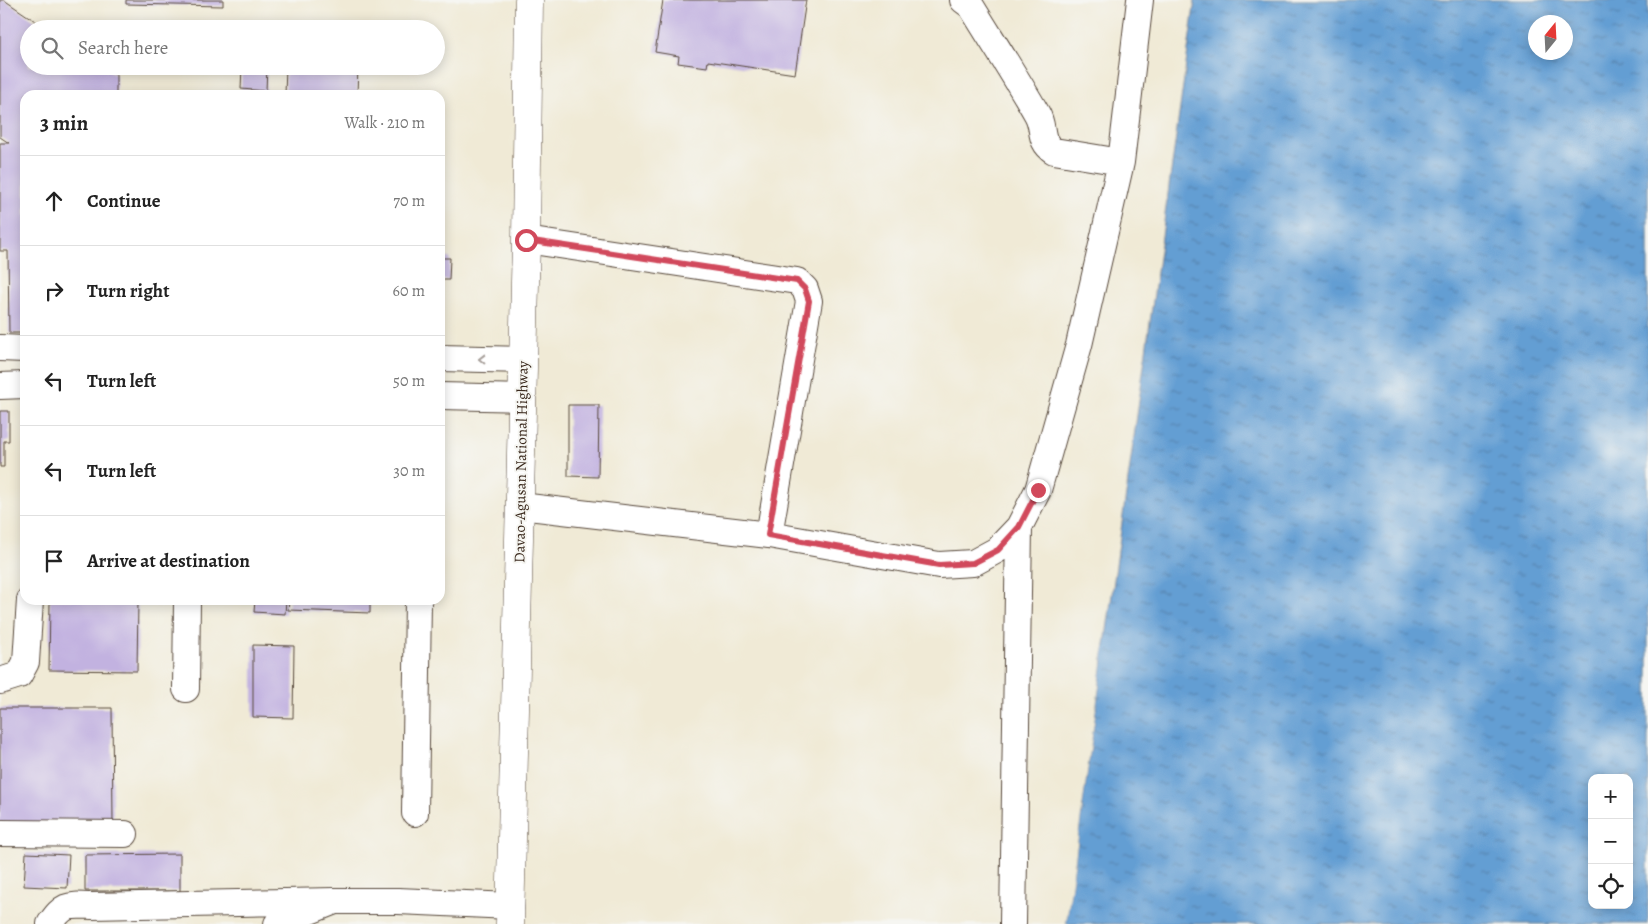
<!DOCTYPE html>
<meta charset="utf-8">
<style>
:root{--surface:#fff;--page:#f2f2f2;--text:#222;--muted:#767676;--line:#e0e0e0}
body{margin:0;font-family:Alegreya,serif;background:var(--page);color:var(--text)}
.controls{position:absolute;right:15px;bottom:15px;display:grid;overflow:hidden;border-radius:10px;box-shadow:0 2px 12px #0003}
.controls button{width:45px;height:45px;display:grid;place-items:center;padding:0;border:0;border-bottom:1px solid var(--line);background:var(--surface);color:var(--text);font:25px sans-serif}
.compass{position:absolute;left:1528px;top:15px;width:45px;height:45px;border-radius:50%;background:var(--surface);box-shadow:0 2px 12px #0003;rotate:18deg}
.stop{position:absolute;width:15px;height:15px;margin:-11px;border:4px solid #d1495b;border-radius:50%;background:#fff}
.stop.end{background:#d1495b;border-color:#fff;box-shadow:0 1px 5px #0008}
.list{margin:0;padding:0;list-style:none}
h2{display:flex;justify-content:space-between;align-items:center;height:65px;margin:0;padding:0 20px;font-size:21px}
h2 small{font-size:16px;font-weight:400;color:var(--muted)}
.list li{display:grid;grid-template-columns:32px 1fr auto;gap:15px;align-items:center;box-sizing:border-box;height:90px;padding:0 20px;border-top:1px solid var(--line)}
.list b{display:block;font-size:19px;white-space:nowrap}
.list em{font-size:16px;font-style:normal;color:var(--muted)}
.icon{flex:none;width:28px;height:28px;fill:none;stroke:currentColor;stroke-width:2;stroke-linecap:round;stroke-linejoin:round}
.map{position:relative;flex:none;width:1648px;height:924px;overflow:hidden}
.search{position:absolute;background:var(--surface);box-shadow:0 2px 12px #0003;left:20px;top:20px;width:425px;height:55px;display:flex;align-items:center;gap:12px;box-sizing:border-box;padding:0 18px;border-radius:28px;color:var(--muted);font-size:19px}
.panel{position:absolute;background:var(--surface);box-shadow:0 2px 12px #0003;left:20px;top:90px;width:425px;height:515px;border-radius:15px}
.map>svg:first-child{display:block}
.water{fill:url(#water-ripples);stroke:#506478;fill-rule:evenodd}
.pier{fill:#f0ead6}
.building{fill:#c2b2e0}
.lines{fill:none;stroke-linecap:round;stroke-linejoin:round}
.minor-casing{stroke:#56473a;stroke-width:28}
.highway-casing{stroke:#56473a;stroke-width:29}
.minor{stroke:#fff;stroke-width:26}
.highway{stroke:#fff;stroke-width:28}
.oneway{stroke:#a79f9a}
.route{stroke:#d1495b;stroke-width:6}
.labels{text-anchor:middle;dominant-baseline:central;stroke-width:4;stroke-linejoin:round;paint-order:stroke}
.street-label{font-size:15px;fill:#3b2a1e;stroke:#f6f6f2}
</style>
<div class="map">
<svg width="1648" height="924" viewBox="0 0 1648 924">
<defs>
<pattern id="water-ripples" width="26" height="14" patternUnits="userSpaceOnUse" patternTransform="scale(1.25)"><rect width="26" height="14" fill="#649ed3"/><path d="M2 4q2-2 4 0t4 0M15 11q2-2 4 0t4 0" fill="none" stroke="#5481ab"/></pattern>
</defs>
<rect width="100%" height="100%" fill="#f6f6f2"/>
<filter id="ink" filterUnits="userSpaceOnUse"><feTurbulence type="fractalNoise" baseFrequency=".02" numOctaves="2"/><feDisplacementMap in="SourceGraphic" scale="10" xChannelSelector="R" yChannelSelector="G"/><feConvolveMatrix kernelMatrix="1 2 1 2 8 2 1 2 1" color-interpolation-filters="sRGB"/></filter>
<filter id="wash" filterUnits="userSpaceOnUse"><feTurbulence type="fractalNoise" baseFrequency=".0096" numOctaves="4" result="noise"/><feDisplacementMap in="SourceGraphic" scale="20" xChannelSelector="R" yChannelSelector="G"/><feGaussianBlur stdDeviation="1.12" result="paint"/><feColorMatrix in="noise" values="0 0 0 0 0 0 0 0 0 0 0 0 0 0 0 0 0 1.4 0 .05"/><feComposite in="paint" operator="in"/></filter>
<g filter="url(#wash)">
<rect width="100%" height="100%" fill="#f0ead6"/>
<path class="water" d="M1195,0h453v924h-582zM1536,22h30v30h-30zM1592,778h37v127h-37z"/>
<path class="pier" d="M1099,664h3l-36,260h-2z"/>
<g id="blocks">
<path class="building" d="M0,0h4l43,29h-18v37h74l13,9v20h-91v238h-16l-1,-82h-8v-108h9l-9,-6z
M126,0h97v6l-97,-2z
M663,0h143l-11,74 -87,-13 -1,6 -29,-4 1,-7 -24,-4z
M242,66h25l-1,25 -25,-2z
M286,66h72l-1,29h-72z
M440,258h10l-1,22h-9z
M568,405h31l-1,72 -30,-1z
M0,411h9v30h-5v26h-4z
M50,600h88l-1,71 -88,-1z
M255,600h31l-1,14 -31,-2z
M289,600h81v13l-82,-3z
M253,645l41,1 -1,72 -40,-1z
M0,708h112l1,116 -113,-1z
M26,853l43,2 -2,33 -43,-2z
M180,854v37h-95v-36z"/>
</g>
</g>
<g filter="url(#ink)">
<use href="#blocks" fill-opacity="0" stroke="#56473a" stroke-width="1"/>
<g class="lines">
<g class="minor-casing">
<path id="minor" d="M963,0l8,6c22,36 45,71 66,108 8,14 1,27 17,37l67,11
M526,240l271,41 8,8 4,12 -40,234
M0,348l25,1
M440,358l83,2
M0,386l25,-1
M440,396l82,2
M520,506l249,29 170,30 34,-2 24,-13 22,-23 19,-37 41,-145 42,-183 19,-162
M0,681l19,-6 7,-13 4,-62
M186,689l1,-89
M415,813l3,-213
M0,833l125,1
M50,924c14,-20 17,-19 41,-18l244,-5
M277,924l58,-23h63l113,5
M1013,924l6,-397"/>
</g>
<g class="highway-casing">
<path id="highway" d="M510,924l16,-684 3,-240"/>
</g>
<use href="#minor" class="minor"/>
<use href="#highway" class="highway"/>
</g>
<defs><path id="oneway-chevron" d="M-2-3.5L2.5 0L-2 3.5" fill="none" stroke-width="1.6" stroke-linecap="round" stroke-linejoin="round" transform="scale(1.25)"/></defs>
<use class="oneway" href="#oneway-chevron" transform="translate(482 359) rotate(-179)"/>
</g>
<g class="lines" filter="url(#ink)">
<path class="route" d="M526,240l271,41 8,8 4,12 -41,234 171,30 34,-2 25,-13 21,-23 19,-37"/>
</g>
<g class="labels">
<g class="street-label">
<text transform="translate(521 462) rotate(-89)">Davao-Agusan National Highway</text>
</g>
</g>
</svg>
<div class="controls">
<button>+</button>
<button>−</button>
<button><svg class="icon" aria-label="locate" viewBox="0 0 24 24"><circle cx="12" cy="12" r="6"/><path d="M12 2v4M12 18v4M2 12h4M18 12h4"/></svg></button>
</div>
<svg class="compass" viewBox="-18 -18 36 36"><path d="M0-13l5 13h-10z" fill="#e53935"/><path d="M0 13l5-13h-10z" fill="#767676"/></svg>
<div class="stop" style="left:526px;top:240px"></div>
<div class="stop end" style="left:1038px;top:490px"></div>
<div class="search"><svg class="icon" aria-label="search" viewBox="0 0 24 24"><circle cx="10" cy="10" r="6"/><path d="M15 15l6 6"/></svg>Search here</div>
<section class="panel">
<h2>3 min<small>Walk · 210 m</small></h2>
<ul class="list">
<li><svg class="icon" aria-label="ahead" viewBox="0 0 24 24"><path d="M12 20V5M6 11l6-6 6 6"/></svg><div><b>Continue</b></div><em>70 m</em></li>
<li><svg class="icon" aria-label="right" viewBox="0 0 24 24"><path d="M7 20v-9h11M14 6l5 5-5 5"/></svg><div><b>Turn right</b></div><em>60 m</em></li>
<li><svg class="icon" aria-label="left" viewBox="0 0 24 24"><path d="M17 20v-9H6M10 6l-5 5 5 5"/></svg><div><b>Turn left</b></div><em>50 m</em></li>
<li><svg class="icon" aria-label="left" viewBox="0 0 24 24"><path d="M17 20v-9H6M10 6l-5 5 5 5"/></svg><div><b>Turn left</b></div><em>30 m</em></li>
<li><svg class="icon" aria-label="arrive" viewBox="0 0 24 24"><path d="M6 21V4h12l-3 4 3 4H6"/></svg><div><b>Arrive at destination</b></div></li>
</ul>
</section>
</div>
